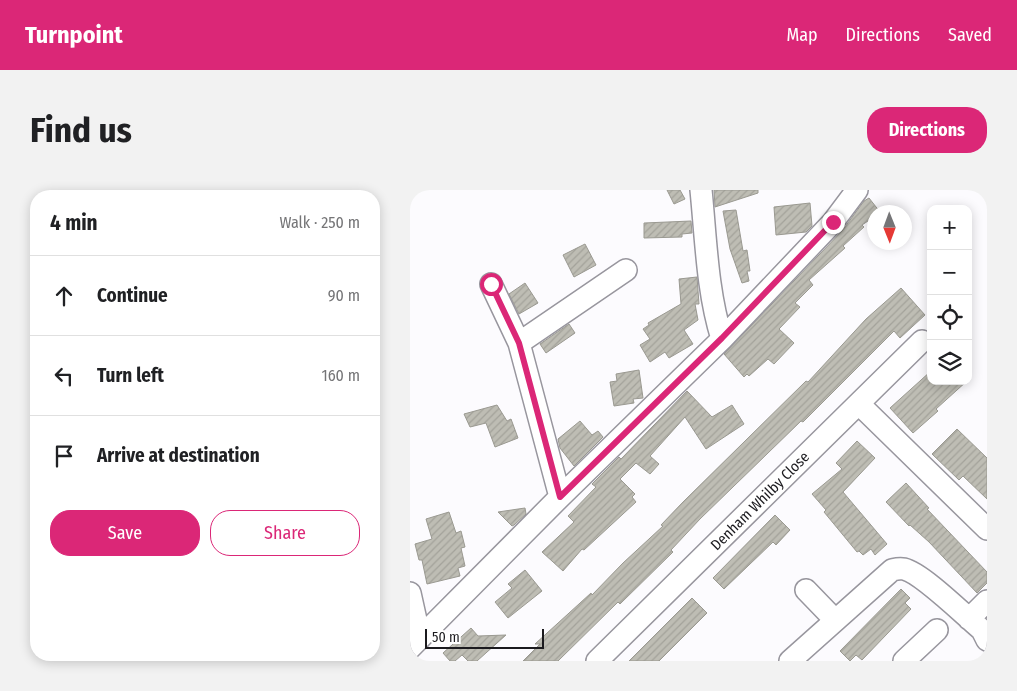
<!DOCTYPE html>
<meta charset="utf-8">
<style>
:root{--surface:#fff;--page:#f2f2f2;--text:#202124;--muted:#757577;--line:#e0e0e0;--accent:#db2777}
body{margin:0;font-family:"Fira Sans Condensed",sans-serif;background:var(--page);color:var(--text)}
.controls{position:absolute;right:15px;top:15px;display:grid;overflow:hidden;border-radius:10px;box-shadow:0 2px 12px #0003}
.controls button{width:45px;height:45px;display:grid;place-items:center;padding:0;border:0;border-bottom:1px solid var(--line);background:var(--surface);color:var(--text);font:25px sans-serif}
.compass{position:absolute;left:457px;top:15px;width:45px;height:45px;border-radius:50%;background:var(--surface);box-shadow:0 2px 12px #0003;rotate:179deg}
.scale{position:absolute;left:15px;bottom:12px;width:119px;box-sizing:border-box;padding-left:5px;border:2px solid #1b1a1e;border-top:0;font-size:14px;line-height:18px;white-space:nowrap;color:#1b1a1e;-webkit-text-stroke:4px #fff;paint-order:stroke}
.stop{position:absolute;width:15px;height:15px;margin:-11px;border:4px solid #db2777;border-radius:50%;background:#fff}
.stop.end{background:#db2777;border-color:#fff;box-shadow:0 1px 5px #0008}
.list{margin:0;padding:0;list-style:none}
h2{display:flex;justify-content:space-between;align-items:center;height:65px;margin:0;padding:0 20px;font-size:21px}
h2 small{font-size:16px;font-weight:400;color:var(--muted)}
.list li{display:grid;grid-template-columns:32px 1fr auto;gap:15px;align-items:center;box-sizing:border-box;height:80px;padding:0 20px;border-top:1px solid var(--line)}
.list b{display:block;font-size:19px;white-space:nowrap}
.list em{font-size:16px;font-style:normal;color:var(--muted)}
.actions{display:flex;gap:10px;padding:15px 20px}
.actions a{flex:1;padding:11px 0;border:1px solid var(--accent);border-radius:20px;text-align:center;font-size:18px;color:var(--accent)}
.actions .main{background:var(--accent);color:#fff}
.icon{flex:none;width:28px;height:28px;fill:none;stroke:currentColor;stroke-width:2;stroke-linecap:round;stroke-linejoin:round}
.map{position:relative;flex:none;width:577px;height:471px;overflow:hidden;border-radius:20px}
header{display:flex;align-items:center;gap:30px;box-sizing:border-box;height:70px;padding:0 25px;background:var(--accent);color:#fff}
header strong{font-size:24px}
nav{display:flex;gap:28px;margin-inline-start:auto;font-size:18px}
.intro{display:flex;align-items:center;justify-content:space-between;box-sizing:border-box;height:120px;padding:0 30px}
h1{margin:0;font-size:35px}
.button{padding:12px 22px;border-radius:20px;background:var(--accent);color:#fff;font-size:18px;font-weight:700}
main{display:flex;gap:30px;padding:0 30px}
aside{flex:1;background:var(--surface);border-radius:20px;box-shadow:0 2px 12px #0003}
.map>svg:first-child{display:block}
.building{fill:url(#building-hatch);stroke:#9a9991}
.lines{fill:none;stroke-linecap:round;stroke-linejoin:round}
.minor-casing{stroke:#98969e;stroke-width:24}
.minor{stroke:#fff;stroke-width:21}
.route{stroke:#db2777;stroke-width:6}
.labels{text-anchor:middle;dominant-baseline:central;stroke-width:4;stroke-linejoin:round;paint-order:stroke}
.street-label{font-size:15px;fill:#1b1a1e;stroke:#fff}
</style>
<header>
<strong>Turnpoint</strong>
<nav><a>Map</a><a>Directions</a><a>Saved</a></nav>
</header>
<div class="intro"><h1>Find us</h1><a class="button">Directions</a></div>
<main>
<aside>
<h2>4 min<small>Walk · 250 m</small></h2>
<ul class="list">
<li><svg class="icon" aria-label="ahead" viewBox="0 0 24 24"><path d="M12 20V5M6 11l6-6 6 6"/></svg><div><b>Continue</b></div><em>90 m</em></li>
<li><svg class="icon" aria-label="left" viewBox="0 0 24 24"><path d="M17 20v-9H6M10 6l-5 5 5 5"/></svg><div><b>Turn left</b></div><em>160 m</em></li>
<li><svg class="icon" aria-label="arrive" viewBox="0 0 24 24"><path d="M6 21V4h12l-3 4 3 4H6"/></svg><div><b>Arrive at destination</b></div></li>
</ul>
<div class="actions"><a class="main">Save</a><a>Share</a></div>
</aside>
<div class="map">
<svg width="577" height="471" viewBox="0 0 577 471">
<defs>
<pattern id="building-hatch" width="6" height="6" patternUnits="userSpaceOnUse" patternTransform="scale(1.25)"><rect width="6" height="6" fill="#bebdb4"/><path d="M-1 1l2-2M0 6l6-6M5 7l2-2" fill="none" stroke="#a3a29a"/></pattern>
</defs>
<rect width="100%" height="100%" fill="#fcfbfe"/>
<path class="building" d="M257,0h13l5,9 -11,5z
M304,0h44v3l-43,14z
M459,8l11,14h-6v5l-12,8 2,2 -21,19 2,2 -36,32 4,5 -18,18 5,4 -21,22 15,14 -20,21 -6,-5 -19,17 -2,-2 -3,3 -20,-23 118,-123 22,-30z
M400,13l2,23 -6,6 -30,3 -2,-28z
M326,20l7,41 4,-1 3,21h-3l2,10 -7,2 -12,-34 -7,-38z
M281,31l1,12 -10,1v3l-38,1v-15z
M175,54l11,21 -22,12 -11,-22z
M287,87l2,27h-4l3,16 -14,10 9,14 -24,14 -4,-6 -15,10 -10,-17 10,-6 -7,-10 6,-4 -1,-2 33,-19 -2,-25z
M115,93l13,20 -19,11 -10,-20z
M491,98l24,27 -25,23 -6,-7 -91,91 -2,-1 -101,98 -29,31 2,2 -53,52 -2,-2 -60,59h-35l17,-17h-5l56,-51 1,2 31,-32 40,-37 -2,-1 22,-23 123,-121 2,1 58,-63z
M159,134l6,9 -29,20 -6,-9z
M229,180l4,28 -10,1 1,4 -20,3 -4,-24 7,-1 -1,-7z
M521,181v10h36l-31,28 2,2 -25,22 -23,-25z
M277,201l25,26 20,-12 12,19 -38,25 -21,-32 -35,39 9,8 -9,10 -14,-11 -16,16 15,15 -3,3 4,5 -52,48 -2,-1 -19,22 -21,-19 32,-30 -6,-6 28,-29 -4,-3 27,-27 2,2z
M87,215l10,16 4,-2 7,19 -23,9 -9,-24 -16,4 -6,-13z
M170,231l12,14 6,-4 5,6 -29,29 -14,-18 -2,-9z
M547,239l30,29v41l-24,-23 -4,4 -27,-26z
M447,251l18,17 -32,34 44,52 -12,11 -4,-6 -8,6 -4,-4 -2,1 -33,-40 2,-2 -14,-16 30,-25 -6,-6z
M496,293l23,25 -2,1 60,63v11l-10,10 -48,-51 -19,-17 -1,1 -23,-24z
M115,318l1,6 -12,11 -2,1 -14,-14z
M39,322l7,21 5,-2 4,16 -4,1 4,18 -7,2 2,8 -33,8 -5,-24h-3l-4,-16 17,-5 -6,-20z
M365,325l15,15 -14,15 -3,-3 -49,47 -11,-11z
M115,380l17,21 -34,27 -13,-16 17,-14 -4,-4z
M491,399l9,9 -5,5 6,6 -49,51 -6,-5 -6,6 -10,-10z
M282,408l15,15 -48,48h-30z
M61,438l7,8 28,-1 -29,26h-9l-6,-6 -7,6h-5l-7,-8z"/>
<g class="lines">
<g class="minor-casing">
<path id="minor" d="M291,0c5,49 6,101 21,149
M81,94l28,59 41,154
M109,153l107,-73
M449,214l128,125
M396,400l29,30
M0,403l10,45
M559,429l18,-18
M0,458l150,-151 162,-158 111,-117 24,-32
M187,471l325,-320
M380,471l102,-91c4,-1 7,-2 12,-1 18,4 61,47 78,61l5,10
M494,471l33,-31"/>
</g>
<use href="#minor" class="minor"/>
</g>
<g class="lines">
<path class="route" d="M81,94l28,59 41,154 162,-159 111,-116"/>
</g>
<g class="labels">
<g class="street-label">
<text transform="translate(350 311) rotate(-45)">Denham Whilby Close</text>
</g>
</g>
</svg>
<div class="controls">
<button>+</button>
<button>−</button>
<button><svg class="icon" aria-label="locate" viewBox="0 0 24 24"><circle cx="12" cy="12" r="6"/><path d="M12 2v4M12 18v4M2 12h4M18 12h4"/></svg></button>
<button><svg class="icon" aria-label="layers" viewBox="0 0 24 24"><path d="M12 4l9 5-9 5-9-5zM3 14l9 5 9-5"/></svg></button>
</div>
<svg class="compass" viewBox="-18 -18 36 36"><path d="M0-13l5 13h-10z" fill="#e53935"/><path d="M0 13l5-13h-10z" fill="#757577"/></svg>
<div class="scale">50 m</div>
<div class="stop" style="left:81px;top:94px"></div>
<div class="stop end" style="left:423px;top:32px"></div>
</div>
</main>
